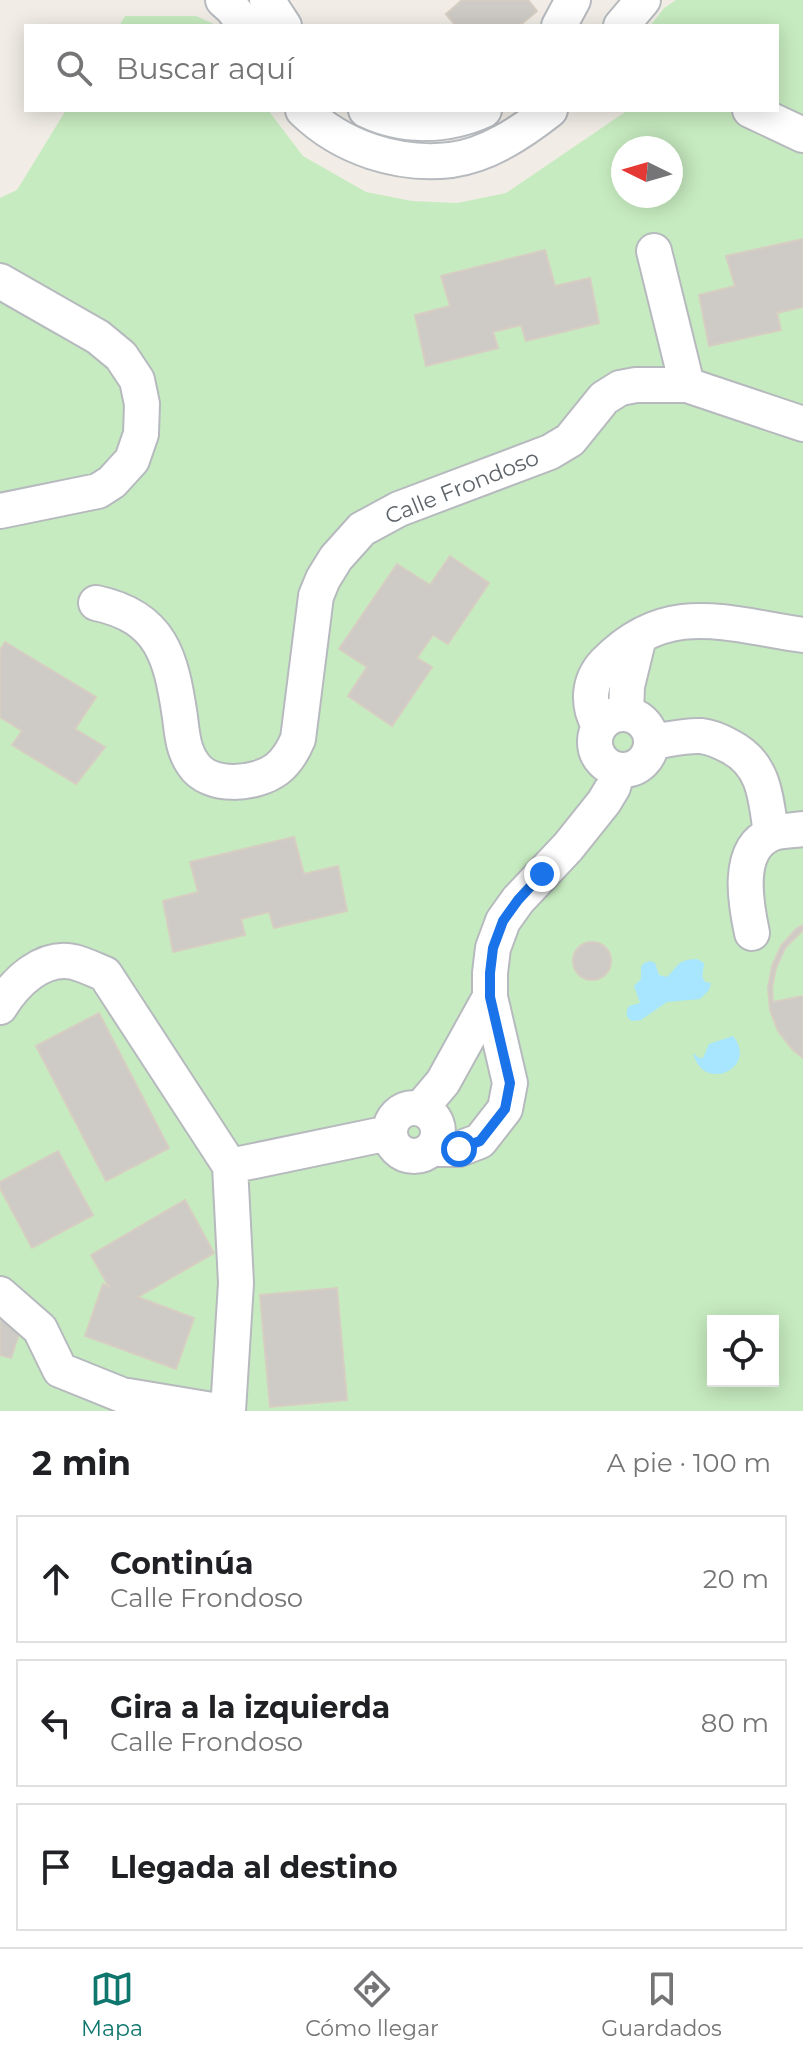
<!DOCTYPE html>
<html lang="es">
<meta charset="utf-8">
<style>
:root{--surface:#fff;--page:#f6f6f6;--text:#202124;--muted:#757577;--line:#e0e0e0;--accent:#0f766e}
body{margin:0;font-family:Montserrat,sans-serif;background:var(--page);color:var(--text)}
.controls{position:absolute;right:24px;bottom:24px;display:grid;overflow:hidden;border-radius:0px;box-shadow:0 4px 20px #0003}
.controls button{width:72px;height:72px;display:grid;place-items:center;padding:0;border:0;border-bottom:2px solid var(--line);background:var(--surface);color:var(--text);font:40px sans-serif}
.compass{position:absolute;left:611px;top:136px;width:72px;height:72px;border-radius:50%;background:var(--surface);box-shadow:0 4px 20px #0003;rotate:275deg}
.stop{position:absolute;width:24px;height:24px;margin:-18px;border:6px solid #1a73e8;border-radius:50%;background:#fff}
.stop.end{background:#1a73e8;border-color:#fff;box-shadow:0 2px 8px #0008}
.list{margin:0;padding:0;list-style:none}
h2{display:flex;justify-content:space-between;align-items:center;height:104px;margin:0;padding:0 32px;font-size:34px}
h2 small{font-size:26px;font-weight:400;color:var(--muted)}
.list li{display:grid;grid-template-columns:52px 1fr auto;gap:24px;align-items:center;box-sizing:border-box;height:128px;margin:0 16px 16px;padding:0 16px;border:2px solid var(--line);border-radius:0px}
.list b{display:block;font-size:30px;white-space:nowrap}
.list p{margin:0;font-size:26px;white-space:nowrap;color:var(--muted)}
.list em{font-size:26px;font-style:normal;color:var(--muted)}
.icon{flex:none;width:44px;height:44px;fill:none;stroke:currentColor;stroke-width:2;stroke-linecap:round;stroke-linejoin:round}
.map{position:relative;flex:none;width:803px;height:1411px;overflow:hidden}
.search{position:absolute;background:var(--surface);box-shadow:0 4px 20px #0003;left:24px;right:24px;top:24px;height:88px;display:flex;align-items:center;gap:20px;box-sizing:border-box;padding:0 28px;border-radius:0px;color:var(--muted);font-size:30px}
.sheet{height:536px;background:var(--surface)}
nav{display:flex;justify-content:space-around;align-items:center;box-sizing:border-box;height:112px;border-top:2px solid var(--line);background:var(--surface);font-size:22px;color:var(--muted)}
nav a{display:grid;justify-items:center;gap:4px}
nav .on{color:var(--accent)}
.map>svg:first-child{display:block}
.green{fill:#c7ebc0;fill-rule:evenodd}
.water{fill:#a8e6ff}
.building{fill:#cecac5;stroke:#d7cec3;stroke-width:2}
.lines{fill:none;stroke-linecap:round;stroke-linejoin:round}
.minor-casing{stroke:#b6babe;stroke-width:38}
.minor{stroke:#fff;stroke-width:34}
.route{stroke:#1a73e8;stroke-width:10}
.labels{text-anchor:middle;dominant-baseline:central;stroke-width:7;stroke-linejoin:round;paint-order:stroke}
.street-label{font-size:22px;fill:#5d6368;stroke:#fff}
</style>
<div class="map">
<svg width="803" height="1411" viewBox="0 0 803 1411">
<rect width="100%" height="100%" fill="#f1ede6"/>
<path class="green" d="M676,0h127v1411h-803v-1213l17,-8 49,-80h202l35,46 63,36 46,9 45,2 49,-10 122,-83h149v-84h-127l14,-18zM623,148h48v48h-48zM713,1321h60v60h-60z
M125,16h71l22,10h-99z"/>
<path class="water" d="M697,959l7,4c0,8 -6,19 7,20l-2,7 -9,9 -33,3 -26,18 -9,1c-6,-3 -7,-8 -3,-15l11,-3 -6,-17 7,-7v-12l3,-4 6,-2 5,2 4,12 8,2c13,-12 9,-17 30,-18z
M733,1036c26,32 -30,58 -40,17l6,5h4l6,-14z"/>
<path class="building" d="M462,0h66l9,11 -18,15h-63l-10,-12z
M803,239v68l-26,6 4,17 -72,16 -10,-51 36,-9 -9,-30z
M545,250l10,36 35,-8 9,45 -73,18 -5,-16 -28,7 5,16 -72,18 -11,-51 35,-9 -9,-30z
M450,556l39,27 -41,61 -15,-9 -16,23 15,9 -40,59 -44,-30 19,-29 -28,-18 58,-85 33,21z
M5,642l91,55 -21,32 30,18 -29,37 -64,-39 10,-14 -22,-14v-67z
M294,837l10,37 34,-8 9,45 -73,17 -5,-16 -28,7 4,16 -72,17 -10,-51 35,-9 -8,-30z
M803,925v5l-18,18 -9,20 -4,20 1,14 30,-6v62l-11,-9 -14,-18 -8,-21 -2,-22 4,-22 9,-20 15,-17z
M573 961a19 19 0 1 1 38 0a19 19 0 1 1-38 0Z
M99,1013l70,135 -63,33 -70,-135z
M58,1151l35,64 -61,33 -32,-60v-6z
M185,1200l29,53 -76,44 56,21 -18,51 -91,-33 18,-52 6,3 -18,-32z
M337,1288l10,112 -77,7 -10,-112z
M0,1315l23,7 -12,36 -11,-3z"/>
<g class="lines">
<g class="minor-casing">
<path id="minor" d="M223,0l9,8 14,18
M267,0l17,26
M559,26l14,-26
M621,26l22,-26
M303,110c39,38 95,56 148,50 37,-5 71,-28 99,-50
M366,110c37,18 81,17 118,0
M750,110l53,25
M654,251l33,134
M0,281l98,56 23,19 16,24 5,24 -1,30 -9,26 -20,22 -14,9 -98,20
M96,603c66,14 75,54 84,114 2,16 3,33 13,47 16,25 63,21 84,5 10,-8 16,-18 21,-30l18,-143 7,-17 13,-21 26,-29 37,-20 151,-57 20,-12 34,-42 16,-10 16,-3h51l116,39
M626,714l1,-28 12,-49
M595 742a28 28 0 1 1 56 0a28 28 0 1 1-56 0Z
M599,726c-12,-21 -11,-45 6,-63 62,-64 121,-39 198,-28
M651,742c16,-2 34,-7 50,-6 10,1 21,6 30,11 34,18 35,52 40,87
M752,933c-6,-28 -17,-84 19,-99 9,-4 22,-3 32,-5
M0,1007c15,-25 43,-52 74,-45 11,3 21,8 31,12l125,192 6,117 -8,128
M390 1132a24 24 0 1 1 48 0a24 24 0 1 1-48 0Z
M421,1108l22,-26 47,-85
M431,1149h28l21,-8 25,-32 5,-26 -20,-86v-24l3,-25 10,-27 15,-21 50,-53 36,-45 9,-15 5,-17
M230,1166l159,-33
M0,1294l40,35 20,41 62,25 96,16"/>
</g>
<use href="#minor" class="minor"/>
</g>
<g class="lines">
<path class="route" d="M459,1149l21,-8 25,-32 5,-26 -20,-86v-24l3,-25 10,-27 15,-21 24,-26"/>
</g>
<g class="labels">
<g class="street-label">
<text transform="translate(462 487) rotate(-22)">Calle Frondoso</text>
</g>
</g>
</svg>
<div class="controls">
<button><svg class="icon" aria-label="locate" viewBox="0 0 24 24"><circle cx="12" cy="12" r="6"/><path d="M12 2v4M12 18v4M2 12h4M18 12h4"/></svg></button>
</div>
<svg class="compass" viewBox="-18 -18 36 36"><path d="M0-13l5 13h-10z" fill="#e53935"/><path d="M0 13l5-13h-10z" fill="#757577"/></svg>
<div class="stop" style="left:459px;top:1149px"></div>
<div class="stop end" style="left:542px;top:874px"></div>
<div class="search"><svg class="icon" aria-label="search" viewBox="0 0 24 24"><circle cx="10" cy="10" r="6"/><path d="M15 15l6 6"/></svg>Buscar aquí</div>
</div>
<section class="sheet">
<h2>2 min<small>A pie · 100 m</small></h2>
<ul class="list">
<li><svg class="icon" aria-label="ahead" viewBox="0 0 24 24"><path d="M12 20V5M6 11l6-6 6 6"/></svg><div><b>Continúa</b><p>Calle Frondoso</p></div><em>20 m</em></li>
<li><svg class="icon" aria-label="left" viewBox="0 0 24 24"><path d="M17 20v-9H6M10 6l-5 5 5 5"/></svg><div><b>Gira a la izquierda</b><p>Calle Frondoso</p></div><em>80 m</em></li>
<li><svg class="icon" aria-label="arrive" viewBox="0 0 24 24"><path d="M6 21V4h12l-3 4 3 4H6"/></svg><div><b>Llegada al destino</b></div></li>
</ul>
</section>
<nav>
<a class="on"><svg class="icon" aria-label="map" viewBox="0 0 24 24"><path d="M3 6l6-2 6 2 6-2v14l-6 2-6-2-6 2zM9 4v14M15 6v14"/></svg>Mapa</a>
<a><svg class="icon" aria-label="directions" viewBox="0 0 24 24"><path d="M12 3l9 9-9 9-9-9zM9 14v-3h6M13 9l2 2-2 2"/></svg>Cómo llegar</a>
<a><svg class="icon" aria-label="saved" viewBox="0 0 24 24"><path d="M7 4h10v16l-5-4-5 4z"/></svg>Guardados</a>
</nav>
